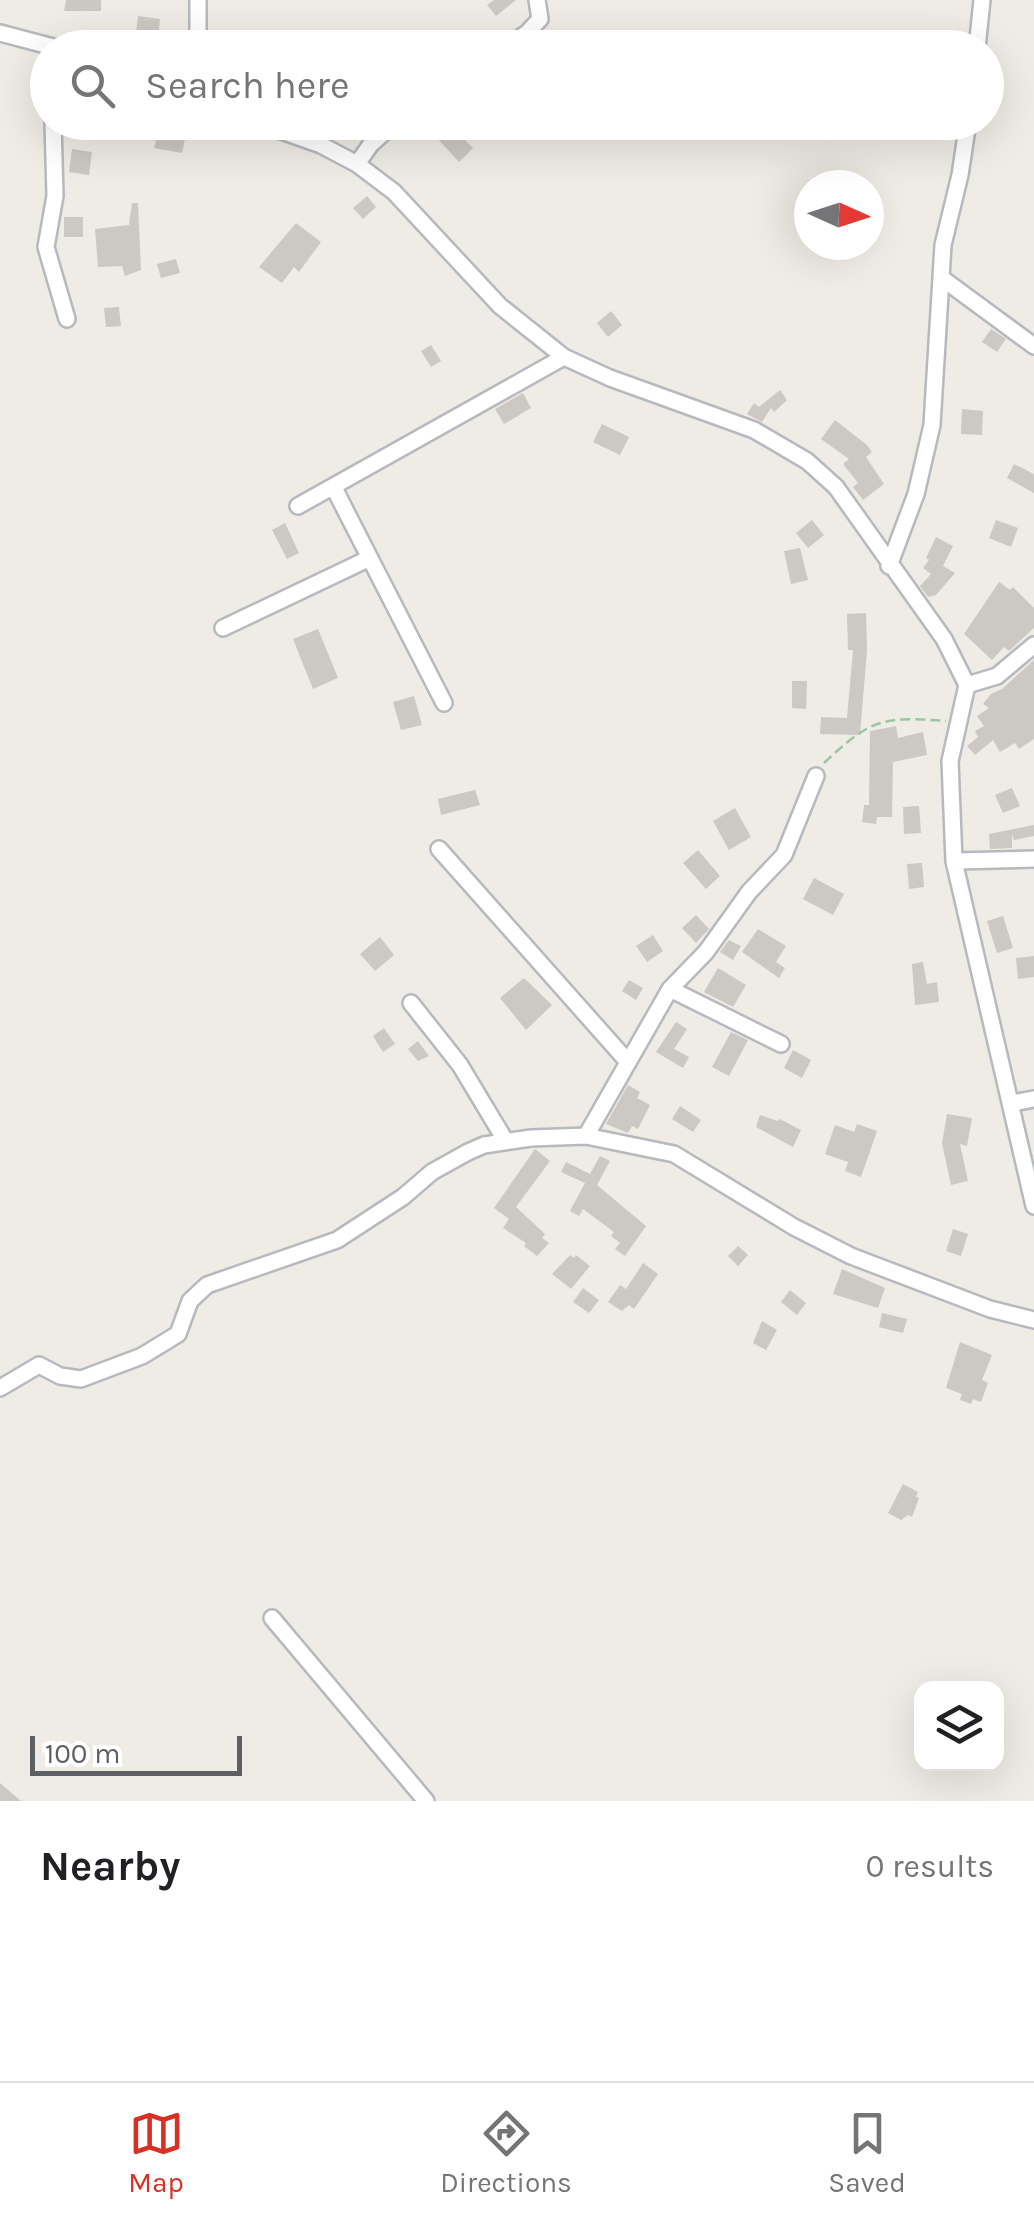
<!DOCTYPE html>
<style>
:root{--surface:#fff;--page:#f6f6f6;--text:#202124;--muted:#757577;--line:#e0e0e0;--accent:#d93025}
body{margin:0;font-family:Karla,sans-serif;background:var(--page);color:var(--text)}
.controls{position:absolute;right:30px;bottom:30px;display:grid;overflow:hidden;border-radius:20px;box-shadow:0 10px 40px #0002}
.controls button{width:90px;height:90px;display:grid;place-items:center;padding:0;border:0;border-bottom:2px solid var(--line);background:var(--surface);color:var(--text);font:50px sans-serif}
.compass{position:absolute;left:794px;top:170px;width:90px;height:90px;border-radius:50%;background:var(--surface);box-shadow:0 10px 40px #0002;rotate:93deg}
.scale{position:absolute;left:30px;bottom:25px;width:212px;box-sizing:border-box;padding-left:10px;border:5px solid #5c6064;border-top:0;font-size:28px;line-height:35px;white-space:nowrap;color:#5c6064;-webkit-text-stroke:8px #fff;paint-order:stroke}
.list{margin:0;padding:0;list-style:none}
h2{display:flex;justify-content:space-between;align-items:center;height:130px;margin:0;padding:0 40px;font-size:42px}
h2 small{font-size:32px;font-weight:400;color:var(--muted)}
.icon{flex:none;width:55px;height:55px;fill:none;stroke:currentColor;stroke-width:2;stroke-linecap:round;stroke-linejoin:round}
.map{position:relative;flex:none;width:1034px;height:1801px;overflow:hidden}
.search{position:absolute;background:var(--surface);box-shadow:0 10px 40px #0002;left:30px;right:30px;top:30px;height:110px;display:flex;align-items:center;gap:25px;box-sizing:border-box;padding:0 35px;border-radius:55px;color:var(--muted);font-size:38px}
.sheet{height:280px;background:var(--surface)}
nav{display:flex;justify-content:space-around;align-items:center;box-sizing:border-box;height:140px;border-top:2px solid var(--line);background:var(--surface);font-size:28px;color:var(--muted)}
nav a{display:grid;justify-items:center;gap:5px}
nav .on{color:var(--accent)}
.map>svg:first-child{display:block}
.building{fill:#ccc8c3}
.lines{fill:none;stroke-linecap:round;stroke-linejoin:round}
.minor-casing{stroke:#b6b9be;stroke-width:20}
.path{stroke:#9ac6a5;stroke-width:2.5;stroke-dasharray:10 5;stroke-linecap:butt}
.minor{stroke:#fff;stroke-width:15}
</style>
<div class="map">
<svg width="1034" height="1801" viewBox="0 0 1034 1801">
<rect width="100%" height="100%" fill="#eeece4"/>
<path class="building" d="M66,0h35v11h-37z
M494,0h22l-20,16 -9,-11z
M138,16l22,3 -2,19 -22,-3z
M449,124l24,24 -14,14 -23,-25z
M158,133l27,6 -3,14 -28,-5z
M72,149l20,3 -3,23 -20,-3z
M367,196l9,11 -13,12 -10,-11z
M132,203h6l3,67 -16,6 -3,-10 -24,1 -3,-38 34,-4z
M64,217h19v20h-19z
M296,223l25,19 -22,30 -5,-5 -12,16 -23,-16z
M176,259l4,14 -19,5 -4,-14z
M119,307l2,19 -15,1 -2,-19z
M611,311l11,14 -14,12 -11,-14z
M991,329l15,10 -9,13 -15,-10z
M431,345l10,16 -10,6 -10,-16z
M780,390l7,10 -13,12 -3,-4 -9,14 -15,-8 7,-11 5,4z
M523,393l8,15 -27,16 -9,-15z
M962,409l21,2 -1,24 -21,-1z
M835,420l32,25 5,7 -6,5 18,27 -21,16 -10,-13 5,-4 -15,-19 6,-5 -28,-20z
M602,424l27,13 -9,18 -27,-13z
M1014,464l20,10v19l-27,-15z
M812,520l12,15 -16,13 -12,-15z
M996,520l22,8 -7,19 -22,-9z
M285,523l14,30 -12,6 -15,-29z
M936,537l17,9 -10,20 12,7 -19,22 -8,2 -8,-11 11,-12 -8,-6 6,-8 -3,-2z
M800,548l8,32 -17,4 -7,-33z
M999,582l11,8 3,-3 21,21v20l-25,23 -5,-4 -12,13 -28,-26z
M866,613l1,37 -7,85 -40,-1 1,-17 26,1 6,-68h-5l-1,-36z
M318,629l20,49 -25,11 -20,-50z
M1034,660v79l-15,10 -4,-6 -15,9 -7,-12 -18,15 -8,-9 11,-9 -3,-6 9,-5 -7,-10 12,-8 -6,-4 8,-10 11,-5z
M792,681h15l-1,28 -14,-1z
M414,696l8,29 -21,5 -8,-28z
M896,726l2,12 25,-6 4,23 -34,7 -1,55h-15l-1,7 -14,-2 2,-17h5l1,-74z
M1012,788l8,18 -17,7 -8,-18z
M475,790l5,15 -39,10 -3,-16z
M919,806l2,27 -17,1 -1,-27z
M735,808l16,29 -22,13 -16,-29z
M1034,825v11l-20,4 -2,-6v14l-22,1 -1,-15z
M698,850l22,26 -14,13 -23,-26z
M922,863l2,24 -15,2 -2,-25z
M814,878l30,16 -11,21 -30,-16z
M696,915l13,14 -13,14 -14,-15z
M1003,916l10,32 -16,5 -10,-32z
M758,929l28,17 -10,16 9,6 -6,10 -37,-26z
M653,935l10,16 -16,11 -11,-16z
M380,937l14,18 -19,16 -15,-17z
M729,940l12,6 -8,14 -13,-8z
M1034,956v21l-16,2 -2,-21z
M923,962l4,22 10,-2 2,20 -24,3 -3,-41z
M718,968l28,17 -13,22 -29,-15z
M524,978l28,27 -26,25 -26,-32z
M629,980l14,8 -7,12 -14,-9z
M676,1022l11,7 -13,20 15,8 -6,11 -27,-16z
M384,1028l11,16 -12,8 -10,-16z
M731,1032l17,8 -19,36 -17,-9z
M418,1041l11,15 -11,5 -10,-12z
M793,1050l18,10 -9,18 -18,-10z
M628,1085l12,7 -3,6 13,7 -12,24 -6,-3 -4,7 -22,-9z
M680,1106l21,14 -8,12 -21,-13z
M947,1114l25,4 -5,28 -7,-2 8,37 -17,4 -9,-42z
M760,1115l18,6 2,-2 21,11 -8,17 -37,-20z
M857,1124l20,7 -16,46 -16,-6 3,-9 -23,-8 10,-29 19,7z
M535,1149l15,12 -34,46 29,27 -3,4 7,5 -12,13 -13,-10 2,-3 -23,-15 6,-9 -15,-11z
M600,1156l10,5 -13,24 49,41 -21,30 -10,-7 5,-6 -9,-7 3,-4 -31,-23 -4,7 -9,-5 15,-28 -24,-11 5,-10 24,12z
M953,1229l15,5 -7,22 -15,-5z
M738,1246l10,9 -10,11 -10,-10z
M570,1255l4,3 2,-3 14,11 -19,23 -19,-15z
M643,1263l15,11 -24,35 -5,-4 -7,6 -14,-9 12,-17 6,4z
M842,1269l43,19 -7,20 -45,-14z
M583,1288l16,12 -10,13 -16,-11z
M790,1290l16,13 -9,12 -16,-13z
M882,1313l25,6 -4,14 -24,-6z
M762,1321l15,9 -11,20 -13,-7z
M960,1342l32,13 -10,25 6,3 -7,19 -8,-3 -2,5 -11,-4 2,-6 -16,-6z
M903,1484l15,8 -2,5 3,1 -7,19 -4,-2 -7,5 -13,-7z
M0,1783l21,18h-21z"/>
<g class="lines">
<g class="minor-casing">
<path id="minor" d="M0,33l57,15
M198,48v-48
M505,48l22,-15 13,-14 -3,-19
M977,48l5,-48
M53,122l2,74 -9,51 21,72
M256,122l65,23 36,19 37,28 106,114 64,51 46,21 144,52 53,31 29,26 108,152 23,46 -17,76 4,100 80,345
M357,164l14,-20 25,-22
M943,279l91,67
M334,488l110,215
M298,506l266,-149
M889,566l27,-72 16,-69 11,-180 17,-70 8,-53
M223,628l147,-70
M967,685l30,-9 37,-31
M439,849l189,213
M954,861l80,-2
M670,989l111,55
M411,1003l49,62 45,75
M1012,1103l22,-4
M586,1136l84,-147 36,-37 43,-60 35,-37 32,-79
M0,1388l39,-23 21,11 21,3 61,-23 36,-22 12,-33 17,-16 130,-45 66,-43 29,-25 36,-20 16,-7 47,-7 55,-2 88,18 120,73 57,29 139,53 44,11
M272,1618l154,183"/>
</g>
<path class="path" d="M824,763c47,-44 58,-47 122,-42"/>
<use href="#minor" class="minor"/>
</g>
</svg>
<div class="controls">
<button><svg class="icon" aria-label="layers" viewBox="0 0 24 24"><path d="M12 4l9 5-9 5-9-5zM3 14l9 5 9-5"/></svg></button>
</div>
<svg class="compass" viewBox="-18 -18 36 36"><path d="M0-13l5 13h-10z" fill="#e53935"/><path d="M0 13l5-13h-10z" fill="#757577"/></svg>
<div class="scale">100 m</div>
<div class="search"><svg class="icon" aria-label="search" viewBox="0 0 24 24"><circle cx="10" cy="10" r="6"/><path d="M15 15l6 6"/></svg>Search here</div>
</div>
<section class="sheet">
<h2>Nearby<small>0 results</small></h2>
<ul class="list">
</ul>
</section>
<nav>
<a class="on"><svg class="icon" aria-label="map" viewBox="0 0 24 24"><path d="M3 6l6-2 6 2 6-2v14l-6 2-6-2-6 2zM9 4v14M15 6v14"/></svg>Map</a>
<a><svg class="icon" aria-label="directions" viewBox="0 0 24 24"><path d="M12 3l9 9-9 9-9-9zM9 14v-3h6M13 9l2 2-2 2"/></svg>Directions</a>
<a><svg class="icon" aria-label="saved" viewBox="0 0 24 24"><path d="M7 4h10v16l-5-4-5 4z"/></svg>Saved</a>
</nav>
